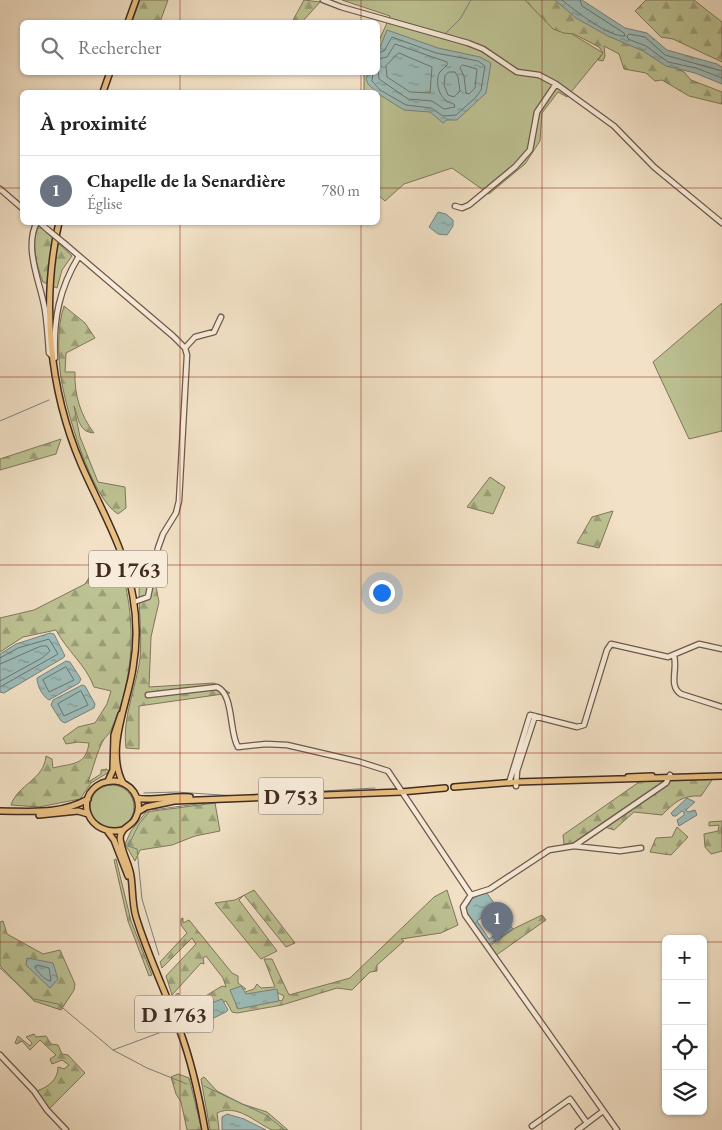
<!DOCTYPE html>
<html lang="fr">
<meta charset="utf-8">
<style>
:root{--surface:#fff;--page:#f2f2f2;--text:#222;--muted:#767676;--line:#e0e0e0;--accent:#8f2418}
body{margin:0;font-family:"EB Garamond",serif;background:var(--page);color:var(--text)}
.controls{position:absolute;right:15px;bottom:15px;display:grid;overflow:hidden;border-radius:8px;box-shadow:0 1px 4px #0004}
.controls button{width:45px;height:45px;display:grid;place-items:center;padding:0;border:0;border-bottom:1px solid var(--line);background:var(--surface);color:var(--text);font:25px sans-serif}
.you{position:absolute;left:381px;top:592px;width:18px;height:18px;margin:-12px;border:4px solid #fff;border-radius:50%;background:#1a73e8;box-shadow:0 0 0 8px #1a73e833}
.badge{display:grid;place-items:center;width:32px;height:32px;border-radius:50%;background:var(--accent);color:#fff;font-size:16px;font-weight:700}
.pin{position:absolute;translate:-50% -41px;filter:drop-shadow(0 1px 2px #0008)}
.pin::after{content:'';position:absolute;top:26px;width:18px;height:15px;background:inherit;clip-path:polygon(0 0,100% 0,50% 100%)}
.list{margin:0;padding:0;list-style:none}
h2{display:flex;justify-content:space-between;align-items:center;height:65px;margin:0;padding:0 20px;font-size:21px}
h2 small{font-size:16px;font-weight:400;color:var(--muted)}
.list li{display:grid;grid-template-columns:32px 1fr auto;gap:15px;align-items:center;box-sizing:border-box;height:70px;padding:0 20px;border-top:1px solid var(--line)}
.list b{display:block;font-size:19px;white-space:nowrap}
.list p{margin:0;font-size:16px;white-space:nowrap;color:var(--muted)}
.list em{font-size:16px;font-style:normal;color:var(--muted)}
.icon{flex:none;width:28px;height:28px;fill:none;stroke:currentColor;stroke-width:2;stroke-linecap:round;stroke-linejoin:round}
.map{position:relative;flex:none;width:722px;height:1130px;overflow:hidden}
.search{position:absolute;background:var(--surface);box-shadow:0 1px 4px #0004;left:20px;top:20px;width:360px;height:55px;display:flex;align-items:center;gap:12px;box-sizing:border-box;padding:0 18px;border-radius:8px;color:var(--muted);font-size:19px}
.panel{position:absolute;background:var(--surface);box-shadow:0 1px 4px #0004;left:20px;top:90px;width:360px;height:135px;border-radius:8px}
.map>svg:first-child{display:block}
.grass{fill:#bdc293;stroke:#80775a}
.forest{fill:url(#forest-firs);stroke:#80775a}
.water{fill:url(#water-ripples);stroke:#78827d;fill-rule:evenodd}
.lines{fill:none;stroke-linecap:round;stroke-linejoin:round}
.shore{stroke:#6f746e;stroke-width:1}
.stream{stroke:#78827d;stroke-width:1}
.minor-casing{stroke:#6e594b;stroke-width:7}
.major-casing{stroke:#422c22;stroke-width:8}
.minor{stroke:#f7ecda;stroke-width:4.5}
.major{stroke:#e9c083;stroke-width:5}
.minor-bridge-casing{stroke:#6e594b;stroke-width:7;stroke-linecap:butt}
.minor-bridge{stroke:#f7ecda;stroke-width:4.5}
.grid{fill:none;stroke:#8f2418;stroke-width:1;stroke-opacity:0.55}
.labels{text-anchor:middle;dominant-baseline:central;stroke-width:4;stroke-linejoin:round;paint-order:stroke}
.shield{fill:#f7ecda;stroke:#786659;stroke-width:1}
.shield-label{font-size:21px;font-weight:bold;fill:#422c22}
</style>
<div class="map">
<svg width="722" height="1130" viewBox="0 0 722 1130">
<defs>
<pattern id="forest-firs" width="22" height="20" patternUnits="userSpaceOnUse" patternTransform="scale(1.25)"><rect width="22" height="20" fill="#bdc293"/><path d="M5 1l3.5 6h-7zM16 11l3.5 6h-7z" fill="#9b9e78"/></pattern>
<pattern id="water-ripples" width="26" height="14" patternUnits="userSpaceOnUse" patternTransform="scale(1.25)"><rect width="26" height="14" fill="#9cbcb9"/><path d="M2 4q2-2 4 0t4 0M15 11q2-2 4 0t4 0" fill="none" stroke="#819996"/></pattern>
</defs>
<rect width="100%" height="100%" fill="#f2e1c6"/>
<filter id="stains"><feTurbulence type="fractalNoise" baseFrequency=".004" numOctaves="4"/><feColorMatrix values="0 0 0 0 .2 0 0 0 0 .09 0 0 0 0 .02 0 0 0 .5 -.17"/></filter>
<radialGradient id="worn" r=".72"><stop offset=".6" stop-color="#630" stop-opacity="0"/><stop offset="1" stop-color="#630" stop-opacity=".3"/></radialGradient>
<path class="grass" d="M342,0h190l40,34 31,19 -36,44 -9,-5 -16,21 -2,28 -15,23 -36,30 -37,-26 -48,16 -19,17 -7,-6v-103h-14v-19l14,-1v-29l12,-27z
M722,303v128l-33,8 -36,-77z
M90 807a22 22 0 1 1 44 0a22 22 0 1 1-44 0Z"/>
<path class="forest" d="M140,0h28l-8,22h-28z
M304,0l16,2 -18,20h-10z
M525,0h34l100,60 25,12 7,8 31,12v12l-33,-8 -27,-16 -7,1 -9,-8 -22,-4 -5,-15 -15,-8 1,10 -2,5 -5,-1 5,-7 -4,-6 -25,-13 -10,-1 -11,-4z
M646,0h48l28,22v40l-49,-23 -12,-2 -26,-26z
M37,228h5l30,28 -10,14 -5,18 -14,-6c-6,-15 -12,-38 -6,-54z
M64,306l21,17 10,15 -29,15 -1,19h10c-1,23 6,44 19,61 -16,-1 -15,-15 -20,-27l6,31 18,45 27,5 1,21 -8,6c-27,-16 -52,-104 -57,-136 -3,-22 -4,-52 3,-72z
M61,439l-5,15 -56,16v-11z
M490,477l15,10 -12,27 -26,-7z
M613,511l-14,37 -22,-5 15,-26z
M96,556l24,9c17,54 15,113 -9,165 -1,4 -5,6 -7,9 -7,12 -11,30 -16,43l13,-8v-4l6,-1 2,3 -18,11 -11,16 -41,8 -28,-2c7,-21 33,-25 35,-49l6,3 1,9c19,-5 33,-2 36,-25l-11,-1 -12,2 -3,-6 15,-11 17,-4 12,-19 4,-13 -17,-4c-8,-22 -27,-36 -38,-57l-33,7 -23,15v-34l34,-8 51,-26 5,-8z
M145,581h10l4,21 -8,35 -2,50 65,-4 16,10 -91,13v43l-13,-1c-4,-30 10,-60 14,-90 2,-22 -1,-46 -1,-69z
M714,777l-13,19c-19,-1 -26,6 -39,19l-28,-3 -20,18 -9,-3 -31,17h-10l-1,-9 79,-55z
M215,803l5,28 -25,5 -23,9 -32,5 -5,11 -10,-17 6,-13 15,-19z
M722,821v30l-11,3 -6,-7 -1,-13 14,-3 1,-6 -10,1v-4z
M677,827l11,10 -17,18 -21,-3 6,-14 16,-1z
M116,859l15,62 21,54 -3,1 -21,-55 -14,-61z
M254,890l41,53 -9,4 -42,-52 -5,5 38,51 -16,8 -46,-56 20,-3z
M447,890l11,35 -17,8 -40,6 3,2 -27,24v6l-7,1 -18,18 -15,-2 -55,17 -45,8 -5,-1 -6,-11 -23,7 -19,2 9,22 -6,1 -14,-36 5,-4 5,9 -3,3 9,-2 5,-5 5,2 23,-14 4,1 -3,-9 -17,-22 -3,2 1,6 -3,-1 -29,32 -6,-19 30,-32 -4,-6 -30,30 -2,-6 27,-29 -6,-8v-6l2,-1v5l6,-3 43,53 6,3v7l8,6 -13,2 4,17 36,-9 9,2 2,-5 -10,-5 -29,5v-4l9,-3 3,-5 4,4 14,-1 -11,-28h8l17,36 61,-17 84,-81z
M542,915l4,5 -51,36 -6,-10 26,-18z
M3,921l4,13 36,20 17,-4 15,34 -1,6 -13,20 -27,-9 -34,-35v-44z
M34,1034l2,3 10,-1 5,8 7,1 4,9 6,1 17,18 -36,36 -12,-18c11,-4 21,-11 21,-24l6,2 5,-4 -7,-5 -10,4 -2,-5 6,-4 -16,-15 -10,10 -8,-9 -5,3 -2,-1 3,-7 12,10 2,-3 -6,-6z
M178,1074l11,4 13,52h-15l-6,-28 -5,-8 -5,-17z
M204,1077l13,14 25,13 25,8 21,18c-4,0 -12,0 -16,0 -16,-7 -35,-27 -55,-17l2,17h-9l-9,-51z"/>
<path class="water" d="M555,0h27l43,28 22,5 20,17 50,14 5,3v17l-27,-11 -29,-7 -23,-15 -35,-15 -32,-18z
M387,30l51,18 42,9 11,6 -5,30 -29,27h-10l-4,3 -13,-11 -26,-2 -24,-15 -12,-11 -2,-5 2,-6 10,-1v-20z
M438,212l8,2 7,6v6l-6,9 -9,-1 -9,-7z
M50,633l4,1 11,22 -2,2 -59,35 -4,-1v-38l16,-10z
M66,661l4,1 11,17 -2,4 -30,17c-7,-4 -12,-15 -12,-22z
M82,685l3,1 10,18 -1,4 -29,15 -4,-2 -10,-16 2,-5z
M687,798l8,4 -9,8 2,2 7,-2 2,5 -18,11 -2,-6 7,-5v-3l-2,-1 -6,5h-3l-2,-3z
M486,892l27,37 -25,16 -24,-37 5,-8zM493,910l12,18 -16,11 -12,-18z
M27,958l26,5 5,16 -8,9 -24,-23z
M241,986l5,8 31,-5 2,12 -41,8 -8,-19z
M222,999l6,11 -2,2 -31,15 -5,-1 -5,-15 3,-3 18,-3z
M227,1114l17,5 22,11h-44v-13z"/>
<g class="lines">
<path class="shore" d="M562,0c12,10 48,38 63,36l-1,-3 -42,-27 -2,-6
M399,53l33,14 -2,26 -20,-1 -23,-15 -1,-11z
M378,59l9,-2 8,-13 52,18v3l-8,8c-4,13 1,28 15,31l1,3 -11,2 -12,-8 -24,-2 -29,-20 -1,-11
M463,65l14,4 -2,19 -6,6 -3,-1 -2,-17 -4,-8z
M722,71l-57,-16 -20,-18 -16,-3 -2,2 1,3 18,7 22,16 28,6 26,10
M373,72l-1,9 8,9 26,15 25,3 12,8 13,-1 20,-18 5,-7 4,-24 -7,-5 -42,-8 -44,-16 -8,14 -6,2
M449,72h6l3,5 2,14 -6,6 -6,-2 -4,-10 1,-9z
M0,658l18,-10 31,-9 9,15 -58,33
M0,664l41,-18h6l3,5 -8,7 -42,23
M66,667l8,13 -25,12 -6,-12z
M81,691l7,14 -24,11 -6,-12z
M38,965l11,3 2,13c-5,0 -13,-8 -16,-14z"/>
<path class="stream" d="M445,34l15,-15 11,-19
M0,421l49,-21
M144,793l32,-1 61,4 138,-8
M207,803l41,-2
M152,810l53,-7
M149,812l-10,12 -11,22 9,3 5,50 17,56
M0,968l34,31 24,5 55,46 54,-20
M113,1050l34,18 40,16
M204,1086l62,29 19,15"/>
<g class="minor-casing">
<path id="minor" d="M323,0l18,7 127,36 15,6 34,23 22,3 17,9 58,42 40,41 68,56
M0,189l22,19
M455,206l7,2 7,-3 46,-38 15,-17 7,-38 19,-28
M37,222c-14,26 4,62 8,88 2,14 3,28 4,43l3,3
M39,222l9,8
M65,244l108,92 12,12 2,7 -8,146 -3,12 -13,21 -5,14 -10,49 -14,5
M185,348l10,-11 19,-5 7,-15
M55,358c-2,-38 4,-69 24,-102
M674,656c4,13 -6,30 7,38l41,13
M148,695l69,-8c17,7 12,46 21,60l28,-3 21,1 73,17 28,9 83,124
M509,783l21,-68 47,12 7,-2 23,-75 4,-6 57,13 31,-13 23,5
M516,786l1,-15 18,-55
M574,846l46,5 21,-3
M471,895l-8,12 2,8 152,215
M471,895l19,-6 59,-39 25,-4 92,-63 4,-8
M0,1055l34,36 13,19 19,20
M532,1126l38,-27 17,24
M578,1130l25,-19"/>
</g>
<g class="major-casing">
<path id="major" d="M128,22l8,-22
M103,92l7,-20
M59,222c-18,80 -10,167 22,242 19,44 44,84 52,133 4,23 4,48 0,71 -5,35 -28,82 -10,115
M628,777l24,-1
M108,781l5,-11 1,-35 7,-21
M454,787l62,-5 206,-6
M137,798c13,4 36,-3 53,-1
M0,811c30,0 60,4 88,-12
M138,812l8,-5 28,-6 227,-9 44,-4
M39,815l39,-4 10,3
M123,830c-34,8 -51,-33 -21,-47 6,-2 12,-3 18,-1 16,5 23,23 15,37 -3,6 -11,8 -13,13 -2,3 -2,8 -1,11 2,12 8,21 10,33 2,14 1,28 5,41 12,39 30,76 44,114 12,32 19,65 25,99
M108,832l6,8 14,36"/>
</g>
<use href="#minor" class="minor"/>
<use href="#major" class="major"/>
<g class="minor-bridge-casing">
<path id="minor-bridge" d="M48,230l17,14"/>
</g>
<use href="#minor-bridge" class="minor-bridge"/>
</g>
<path class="grid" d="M180,0v22M361,0v22M542,0v1130M180,72v20M361,72v20M0,188h22M378,188h344M180,222v908M361,222v908M0,377h722M0,565h722M0,753h722M0,942h666M703,942h19"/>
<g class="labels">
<g class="shield">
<rect x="89" y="550.5" width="78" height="37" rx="4"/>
<rect x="258.5" y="777.5" width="65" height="37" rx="4"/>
<rect x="135" y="995.5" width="78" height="37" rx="4"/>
</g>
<g class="shield-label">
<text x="128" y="569">D 1763</text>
<text x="291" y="796">D 753</text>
<text x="174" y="1014">D 1763</text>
</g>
</g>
<rect width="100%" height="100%" filter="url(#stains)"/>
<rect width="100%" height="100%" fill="url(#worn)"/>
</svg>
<div class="controls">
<button>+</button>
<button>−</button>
<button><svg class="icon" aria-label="locate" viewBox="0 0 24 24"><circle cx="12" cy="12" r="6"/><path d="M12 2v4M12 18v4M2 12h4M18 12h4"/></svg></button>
<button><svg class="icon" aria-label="layers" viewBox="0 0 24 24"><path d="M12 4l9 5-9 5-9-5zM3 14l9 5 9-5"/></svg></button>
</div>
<div class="you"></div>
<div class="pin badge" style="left:497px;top:943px;background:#6b7280">1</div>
<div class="search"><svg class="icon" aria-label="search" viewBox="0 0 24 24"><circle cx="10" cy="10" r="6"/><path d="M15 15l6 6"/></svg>Rechercher</div>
<section class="panel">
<h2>À proximité<small></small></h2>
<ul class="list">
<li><span class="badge" style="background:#6b7280">1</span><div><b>Chapelle de la Senardière</b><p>Église</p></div><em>780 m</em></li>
</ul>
</section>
</div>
